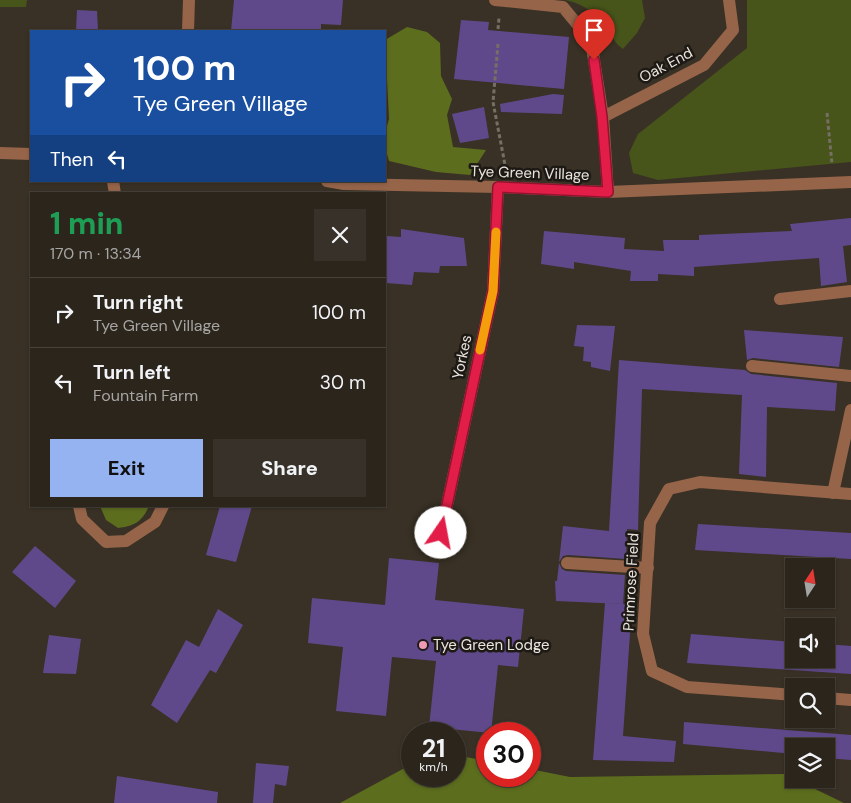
<!DOCTYPE html>
<meta charset="utf-8">
<style>
:root{--surface:#2b251c;--page:#373129;--text:#f1f3f6;--muted:#a6a5a3;--line:#47423b;--accent:#95b2f1}
body{margin:0;font-family:"DM Sans",sans-serif;background:var(--page);color:var(--text);height:100vh;display:flex;flex-direction:column;font-size:19px;white-space:nowrap}
*{box-sizing:border-box;margin:0}
p{font-size:16px;color:var(--muted)}
.icon{flex:none;width:28px;height:28px;fill:none;stroke:currentColor;stroke-width:2;stroke-linecap:round;stroke-linejoin:round}
.map{position:relative;flex:1;overflow:hidden}
.drawer{position:absolute;left:30px;top:192px;width:356px;height:315px;display:flex;flex-direction:column;background:var(--surface);border-radius:0px;box-shadow:0 1px 4px #0004,0 0 0 1px var(--line)}
.drawer>*{flex:none}
.top-card{position:absolute;left:30px;top:30px;width:356px;height:152px;border-radius:0px;box-shadow:0 1px 4px #0004,0 0 0 1px var(--line);background:#1a4fa0;color:#fff;overflow:hidden}
.needle{width:32px;rotate:12deg}
.fabs{position:absolute;left:785px;top:558px;display:grid;gap:10px}
.fabs a{display:grid;place-items:center;width:50px;height:50px;border-radius:0px;background:var(--surface);box-shadow:0 1px 4px #0004,0 0 0 1px var(--line);font-size:25px}
.speed{position:absolute;left:401px;top:722px;display:flex;gap:10px;font-size:25px;font-weight:700;text-align:center}
.speed>*{display:grid;place-content:center;width:65px;height:65px;border-radius:50%;background:var(--surface);box-shadow:0 1px 4px #0004,0 0 0 1px var(--line);line-height:1}
.speed small{font-size:12px;font-weight:400}
.speed .limit{border:8px solid #d22;background:#fff;color:#111}
.pin{position:absolute;display:grid;place-items:center;width:42px;height:42px;color:#fff;margin:-51px -21px;border-radius:50% 50% 50% 0;rotate:-45deg;box-shadow:0 0 5px #0007}
.pin .icon{rotate:45deg}
.me{position:absolute;width:55px;margin:-28px;rotate:12deg;stroke-linejoin:round;filter:drop-shadow(0 0 4px #0008)}
.turn{display:flex;align-items:center;gap:18px;height:105px;padding:0 20px;font-size:22px}
.turn .icon{width:65px;height:65px;stroke-width:2.5}
.turn b{display:block;font-size:35px;line-height:42px}
.then{display:flex;align-items:center;height:48px;padding:0 20px;background:#0003;gap:10px;font-size:19px}
.round{display:grid;place-items:center;flex:none;width:52px;height:52px;border-radius:0px;background:var(--page)}
.summary{display:flex;align-items:center;justify-content:space-between;height:85px;padding:0 20px}
h1{font-size:30px;font-weight:800;line-height:38px;color:#1e9e55}
.button{display:flex;gap:10px;margin-top:auto;padding:10px 20px}
.button a{flex:1;height:58px;border-radius:0px;background:var(--accent);color:#111;font-size:20px;font-weight:800;line-height:58px;text-align:center}
.button a+a{background:var(--page);color:var(--text)}
ul{padding:0;list-style:none}
li{display:flex;align-items:center;gap:15px;height:70px;padding:0 20px;border-top:1px solid var(--line)}
li div{flex:1}
li b{display:block;font-size:19px}
li em{font-style:normal}
.map>svg:first-child{display:block}
.green{fill:#47541a}
.forest{fill:#5c6d1e}
.building{fill:#60498b}
.lines{fill:none;stroke-linecap:round;stroke-linejoin:round}
.path{stroke:#766f64;stroke-width:3;stroke-dasharray:4 2.5;stroke-linecap:butt}
.minor{stroke:#956449;stroke-width:12}
.route-casing{stroke:#92132f;stroke-width:12}
.route{stroke:#e11d48;stroke-width:9}
.slow{stroke:#f59e0b;stroke-width:9}
.poi-dot{fill:#f09ab5;stroke:#1d1914;stroke-width:2}
.labels{text-anchor:middle;stroke-width:5;stroke-linejoin:round;paint-order:stroke}
.street-label{font-size:15px;fill:#eae5dd;stroke:#1d1914}
.poi-label{font-size:15px;fill:#eae5dd;stroke:#1d1914;text-anchor:start}
</style>
<div class="map">
<svg width="851" height="803" viewBox="0 0 851 803">
<rect width="100%" height="100%" fill="#393125"/>
<g class="green">
<path d="M0,0H27L26,7H0Z"/>
<path d="M565,0H642L645,18L637,33L623,49C611,41 613,33 605,24C596,13 579,2 565,0Z"/>
<path d="M747,0H851V162L658,180L633,173L629,153L638,134L747,48Z"/>
</g>
<g class="forest">
<path d="M407,27L427,32L440,43L441,76L452,99L447,115L453,147L486,150L470,175L436,172L389,161C384,146 384,134 389,119L385,40Z"/>
<path d="M100,506H149C142,522 134,526 118,528L106,520Z"/>
<path d="M455,755L487,761L488,776H530V769L570,777L784,774L844,803H340L412,764V776H455Z"/>
</g>
<g class="building">
<path d="M234,0H343L341,25L321,24V31H231Z"/>
<path d="M77,10L97,11L98,31H76Z"/>
<path d="M461,20L489,22L488,30L569,37L564,89L454,79Z"/>
<path d="M553,94L564,95L562,114L501,112L500,104Z"/>
<path d="M484,107L489,138L460,143L452,114Z"/>
<path d="M851,218V245L843,246L847,282L821,286L819,258L694,267V276L658,274V281H630L631,271L574,262V269L541,264L544,231L625,238L624,249L664,251L663,240H699V235L792,231L790,224Z"/>
<path d="M401,229L464,238L467,266H440L439,273L414,272L412,285L386,283L387,236L401,237Z"/>
<path d="M577,325L615,326L610,371L591,367V362L583,361L584,347L574,346Z"/>
<path d="M744,330L843,337L839,367L753,358L747,360Z"/>
<path d="M619,360L745,370L751,374L837,383L835,411L767,407L766,477L739,474L742,395L642,389L638,530L627,529L626,559L568,555L563,556L559,562L563,526L609,531Z"/>
<path d="M220,506H252L236,562L206,555Z"/>
<path d="M698,524L851,533V559L695,550Z"/>
<path d="M35,546L76,581L55,608L12,572Z"/>
<path d="M389,558L439,563L435,600L524,609L518,667L498,665L491,733L429,727L436,661L392,657L386,716L336,711L343,647L308,643L312,598L385,605Z"/>
<path d="M559,563L562,569L566,571L625,575L623,604L556,601L555,581H557Z"/>
<path d="M605,603L632,604L623,736L676,741L674,762L593,760Z"/>
<path d="M218,609L243,625L216,673L210,670L177,723L151,705L186,640L199,647Z"/>
<path d="M691,634L794,642V659H826V644L851,646V674L687,663Z"/>
<path d="M49,635L81,639L76,674L43,673Z"/>
<path d="M684,722L851,735V760L826,758V746H794V754L683,744Z"/>
<path d="M256,763L289,766L286,786L275,784L273,803H253Z"/>
<path d="M117,776L218,792L217,803H114Z"/>
</g>
<g class="lines">
<g class="path">
<path d="M498,29L499,18"/>
<path d="M498,44L493,102L506,170"/>
<path d="M827,113L832,164"/>
</g>
<g class="minor">
<path d="M495,0L563,7L591,41L603,117L608,192"/>
<path d="M188,31L189,0"/>
<path d="M603,117L704,65L733,30L729,0"/>
<path d="M0,153L31,154"/>
<path d="M113,181L115,194"/>
<path d="M327,181L344,184L498,187L608,192L851,182"/>
<path d="M780,299L851,291"/>
<path d="M752,366L851,376"/>
<path d="M833,493L851,410"/>
<path d="M79,506L82,519L106,542L126,541L155,522L163,506"/>
<path d="M441,533L493,291L498,187"/>
<path d="M567,563L648,568"/>
<path d="M794,695L687,687L652,671L643,634L650,523L669,489L700,482L851,494"/>
<path d="M826,698L851,700"/>
</g>
</g>
<g class="lines">
<defs>
<path id="route" d="M441,533L493,291L498,187L608,192L602,117L594,60"/>
</defs>
<use href="#route" class="route-casing"/>
<use href="#route" class="route"/>
<path class="slow" d="M480,350L493,291L496,232"/>
</g>
<circle class="poi-dot" cx="423" cy="645" r="5"/>
<g class="labels">
<g class="street-label">
<text transform="translate(666 65) rotate(-28)" y="5">Oak End</text>
<text transform="translate(530 173) rotate(2)" y="5">Tye Green Village</text>
<text transform="translate(462 357) rotate(-78)" y="5">Yorkes</text>
<text transform="translate(631 582) rotate(-87)" y="5">Primrose Field</text>
</g>
<g class="poi-label">
<text x="433" y="650">Tye Green Lodge</text>
</g>
</g>
</svg>
<div class="fabs">
<a><svg class="needle" viewBox="-14 -14 28 28"><path d="M0-13l5 13h-10z" fill="#e53935"/><path d="M0 13l5-13h-10z" fill="#a6a5a3"/></svg></a>
<a><svg class="icon" aria-label="sound" viewBox="0 0 24 24"><path d="M4 9h4l5-4v14l-5-4H4zM17 9q2 3 0 6"/></svg></a>
<a><svg class="icon" aria-label="search" viewBox="0 0 24 24"><circle cx="10" cy="10" r="6"/><path d="M15 15l6 6"/></svg></a>
<a><svg class="icon" aria-label="layers" viewBox="0 0 24 24"><path d="M12 4l9 5-9 5-9-5zM3 14l9 5 9-5"/></svg></a>
</div>
<div class="speed"><div>21<small>km/h</small></div><div class="limit">30</div></div>
<div class="pin" style="left:594px;top:60px;background:#d93025"><svg class="icon" aria-label="arrive" viewBox="0 0 24 24"><path d="M6 21V4h12l-3 4 3 4H6"/></svg></div>
<svg class="me" style="left:441px;top:533px" viewBox="-20 -20 40 40"><circle r="19" fill="#fff"/><path d="M0-13L10 11 0 6-10 11z" fill="#e11d48"/></svg>
<div class="top-card">
<div class="turn"><svg class="icon" aria-label="right" viewBox="0 0 24 24"><path d="M7 20v-9h11M14 6l5 5-5 5"/></svg><div><b>100 m</b>Tye Green Village</div></div>
<div class="then">Then<svg class="icon" aria-label="left" viewBox="0 0 24 24"><path d="M17 20v-9H6M10 6l-5 5 5 5"/></svg></div>
</div>
<section class="drawer">
<div class="summary"><div><h1>1 min</h1><p>170 m · 13:34</p></div><a class="round"><svg class="icon" aria-label="close" viewBox="0 0 24 24"><path d="M6 6l12 12M18 6L6 18"/></svg></a></div>
<ul>
<li><svg class="icon" aria-label="right" viewBox="0 0 24 24"><path d="M7 20v-9h11M14 6l5 5-5 5"/></svg><div><b>Turn right</b><p>Tye Green Village</p></div><em>100 m</em></li>
<li><svg class="icon" aria-label="left" viewBox="0 0 24 24"><path d="M17 20v-9H6M10 6l-5 5 5 5"/></svg><div><b>Turn left</b><p>Fountain Farm</p></div><em>30 m</em></li>
</ul>
<div class="button"><a>Exit</a><a>Share</a></div>
</section>
</div>
